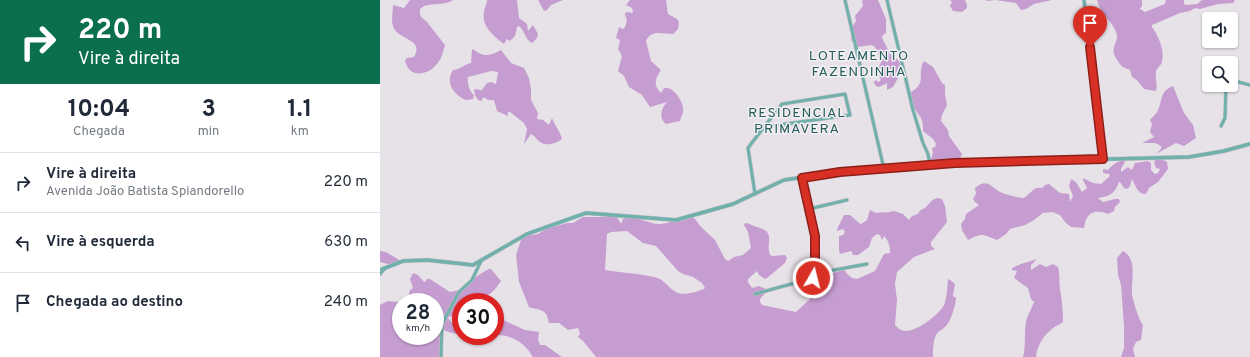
<!DOCTYPE html>
<html lang="pt">
<meta charset="utf-8">
<style>
:root{--surface:#fff;--page:#f2f2f3;--text:#1f2937;--muted:#747a83;--line:#e0e1e3}
body{margin:0;font-family:Overpass,sans-serif;background:var(--page);color:var(--text);height:100vh;display:flex;flex-direction:column;font-size:15px;white-space:nowrap}
*{box-sizing:border-box;margin:0}
p{font-size:13px;color:var(--muted)}
.icon{flex:none;width:22px;height:22px;fill:none;stroke:currentColor;stroke-width:2;stroke-linecap:round;stroke-linejoin:round}
.map{position:relative;flex:1;overflow:hidden}
.details{display:flex;flex-direction:column;background:var(--surface);width:380px}
.details>*{flex:none}
.banner{background:#0b6e4f;color:#fff;overflow:hidden}
.tools{position:absolute;left:822px;top:12px;display:grid;gap:8px}
.tools a{display:grid;place-items:center;width:36px;height:36px;border-radius:4px;background:var(--surface);box-shadow:0 1px 3px #0004;font-size:20px}
.speed{position:absolute;left:12px;top:293px;display:flex;gap:8px;font-size:20px;font-weight:700;text-align:center}
.speed>*{display:grid;place-content:center;width:52px;height:52px;border-radius:50%;background:var(--surface);box-shadow:0 1px 3px #0004;line-height:1}
.speed small{font-size:10px;font-weight:400}
.speed .limit{border:6px solid #d22;background:#fff;color:#111}
.pin{position:absolute;display:grid;place-items:center;width:34px;height:34px;color:#fff;margin:-41px -17px;border-radius:50% 50% 50% 0;rotate:-45deg;box-shadow:0 0 4px #0007}
.pin .icon{rotate:45deg}
.me{position:absolute;width:44px;margin:-22px;rotate:8deg;stroke-linejoin:round;filter:drop-shadow(0 0 3px #0008)}
.turn{display:flex;align-items:center;gap:14px;height:84px;padding:0 12px;font-size:18px}
.turn .icon{width:52px;height:52px;stroke-width:2.5}
.turn b{display:block;font-size:28px;line-height:34px}
.eta{display:flex;justify-content:space-evenly;align-items:center;height:68px;text-align:center}
.eta b{font-size:24px;font-weight:700;line-height:28px}
ul{padding:0;list-style:none}
li{display:flex;align-items:center;gap:12px;height:60px;padding:0 12px;border-top:1px solid var(--line)}
li div{flex:1}
li b{display:block;font-size:15px}
li em{font-style:normal}
main{display:flex;flex:1;min-height:0}
.map>svg:first-child{display:block}
.forest{fill:#c69dd0;fill-rule:evenodd}
.lines{fill:none;stroke-linecap:round;stroke-linejoin:round}
.minor-casing{stroke:#c4c0c5;stroke-width:4}
.tertiary-casing{stroke:#c4c0c5;stroke-width:4.5}
.minor{stroke:#71b1ad;stroke-width:3}
.tertiary{stroke:#71b1ad;stroke-width:3.5}
.route-casing{stroke:#8d1f18;stroke-width:10}
.route{stroke:#d93025;stroke-width:7}
.labels{text-anchor:middle;stroke-width:3;stroke-linejoin:round;paint-order:stroke}
.neighbourhood-label{font-size:14px;letter-spacing:1px;fill:#245e5b;stroke:#f4eff5}
</style>
<main>
<section class="details">
<div class="banner">
<div class="turn"><svg class="icon" aria-label="right" viewBox="0 0 24 24"><path d="M7 20v-9h11M14 6l5 5-5 5"/></svg><div><b>220 m</b>Vire à direita</div></div>
</div>
<div class="eta">
<div><b>10:04</b><p>Chegada</p></div>
<div><b>3</b><p>min</p></div>
<div><b>1.1</b><p>km</p></div>
</div>
<ul>
<li><svg class="icon" aria-label="right" viewBox="0 0 24 24"><path d="M7 20v-9h11M14 6l5 5-5 5"/></svg><div><b>Vire à direita</b><p>Avenida João Batista Spiandorello</p></div><em>220 m</em></li>
<li><svg class="icon" aria-label="left" viewBox="0 0 24 24"><path d="M17 20v-9H6M10 6l-5 5 5 5"/></svg><div><b>Vire à esquerda</b></div><em>630 m</em></li>
<li><svg class="icon" aria-label="arrive" viewBox="0 0 24 24"><path d="M6 21V4h12l-3 4 3 4H6"/></svg><div><b>Chegada ao destino</b></div><em>240 m</em></li>
</ul>
</section>
<div class="map">
<svg width="870" height="357" viewBox="0 0 870 357">
<rect width="100%" height="100%" fill="#e7e2e8"/>
<g class="forest">
<path d="M30,0H73C63,7 49,1 40,9V14L41,17L47,22L65,45C63,52 62,59 56,65C47,76 28,78 25,60L27,58L34,57C44,40 22,40 15,30C10,24 13,12 13,5L24,8Z"/>
<path d="M107,0H137L139,18L147,24L148,31L153,25L158,34L157,38L152,43C145,40 145,31 139,26L137,27L135,36L130,41L127,39L124,44C114,37 101,26 104,12C104,8 107,5 107,0Z"/>
<path d="M158,0H183L171,5L167,10L164,11Z"/>
<path d="M250,0H286L288,14L297,19L299,22L298,29L293,34C283,34 271,29 266,41L271,61L281,70C275,79 273,85 281,93L284,88C293,86 302,100 303,108C304,112 301,117 300,121L286,124C278,118 282,107 287,102L270,107L262,95L249,87L244,76L238,71L242,56L238,49L240,40L236,38L239,27L243,29L245,27L247,20L245,15V13L248,12L252,13L253,12L252,8L246,5Z"/>
<path d="M482,0H498L506,19V33L503,35L502,38L511,55L518,60L520,64L518,78L513,87L507,90V83L499,87L496,86L494,83L495,80L499,82L501,80C497,70 499,65 504,56L503,53L499,55L495,47L492,45L477,47L471,40V29L476,21L475,16L483,6Z"/>
<path d="M570,0H585L587,5V8L582,12L573,11L570,6L572,2Z"/>
<path d="M605,0H672L654,4L646,9L641,10L636,3L615,0L608,1Z"/>
<path d="M717,0H762V6L760,9L765,12L785,4L786,0H804V3L805,5L817,4L822,0H855L853,3L838,4L820,9L815,8L810,11L800,13L772,25V27C778,35 785,50 782,62C781,66 776,68 776,72C775,79 778,85 776,91L764,89L757,80L752,77L750,70C749,69 746,69 745,68C741,67 736,59 735,56C730,47 740,41 736,32C732,21 719,12 717,0Z"/>
<path d="M92,49C95,50 98,53 101,54C107,57 116,53 121,50L131,63L144,68L149,78L151,89V100L158,113L157,119L163,120L169,125L172,118C175,126 180,131 182,139C177,143 167,147 160,142C157,140 155,136 151,134L144,144L147,129L144,123L130,112H128V116L117,111L114,100H108L104,97L101,101L98,100L95,95L94,89L102,90L107,83L111,82L116,84L118,72L111,71L88,77C87,82 89,92 94,95L93,99C91,99 89,100 87,100C80,99 70,89 70,82C69,78 71,73 73,70C80,70 84,64 91,63Z"/>
<path d="M544,61L553,67L562,83L565,85V94L567,105L562,115L561,121L568,130L569,136L582,154L579,161L565,165L550,162L553,153L552,148L555,147L556,144L553,139L543,131C543,127 543,122 541,118C535,109 529,103 531,92C548,83 536,73 544,61Z"/>
<path d="M793,86L804,113L813,125L816,138L804,146L796,143L776,154L781,149V146L775,143H762L774,137L770,132L772,124L770,120C773,117 777,113 778,110C783,99 780,91 793,86Z"/>
<path d="M781,159L787,162L788,169L778,182L769,188L766,194C757,194 756,186 752,179L750,186L747,189L744,188L740,182H739C735,193 731,196 718,198L723,202L735,199H739L740,202L735,207L734,211L728,214C721,211 711,210 707,218C705,220 705,225 704,228L691,227L685,222L680,215L672,212L663,213L654,220L645,225L630,229L626,234L617,240C603,235 603,232 588,240L582,230L581,224L585,219L586,214L599,205L595,202L593,199L596,194L595,188C607,178 610,186 620,192C627,195 635,197 643,198C651,195 652,186 662,188L665,185L669,184L680,193L689,194L690,202L693,196L689,186L691,179L696,182L702,192L707,188L703,180V178L713,183L721,184L730,176L729,174L723,173V169L728,170C732,165 738,161 744,160L745,162L741,169V172L748,167L752,170L755,163L768,161L771,163V170L775,174L778,173L780,169L776,168L774,162L775,160Z"/>
<path d="M557,198L562,199L565,206L567,222L551,242V246L555,249L534,257L517,272L515,284L517,300L515,325C518,328 521,331 526,331C537,331 559,315 564,305C567,298 567,288 568,280L569,279L575,284L573,295L574,297H576C576,304 571,322 565,327C562,330 558,331 556,335C553,341 553,350 553,357H216L203,341L198,337L200,334L198,328L188,330L179,323H169C168,321 168,319 167,316C164,308 156,310 149,307L139,282L136,255L141,240L144,236L158,234L166,229L187,223H193L203,217H221L231,215L237,217L241,224L243,219C255,213 268,225 280,224C290,223 301,219 311,216L315,219L321,227L335,240L345,259L348,261L354,257L363,255L371,248L368,232L364,225L365,223C370,223 372,226 377,227C397,233 385,241 390,255L393,256L405,255L407,258L405,263L387,278L385,279L379,275L377,271L368,279V282L372,288L379,286L388,290L380,299V302L382,305L416,312L430,299L429,293L422,289L420,286L432,277L435,266C441,276 456,275 464,268L467,274L472,278L477,279L495,271L504,254L510,253C510,246 509,241 504,236L502,240L500,235L497,234L492,238L489,247L478,255H473L471,251L460,254L459,250V236L463,235L465,232L463,229L457,231V229L464,215H470L479,223L481,224L487,220L490,210L496,213C502,212 508,213 514,211L523,214L529,220L532,216L538,214C540,209 542,210 546,207C550,203 551,200 557,198ZM247,231L263,243L276,246L298,271L303,274L313,277L322,283L325,288L324,289C315,292 303,297 294,291C287,286 284,279 274,277C258,273 242,273 225,270L227,234L231,232Z"/>
<path d="M0,251L6,252L21,261L20,263L8,264L0,262Z"/>
<path d="M743,251C758,259 751,280 752,294C753,301 759,320 763,325L761,340L756,342L753,349L755,357H741L744,348V326L741,285L738,275L737,258Z"/>
<path d="M657,259L651,265V270L660,264L666,267L673,264L678,267C680,274 679,282 680,289C682,300 683,311 683,322C679,325 675,326 672,329C663,336 657,346 656,357H643C646,349 644,332 646,322C647,316 652,308 654,302L651,299L648,288L634,278L637,271L632,270V268L641,264Z"/>
<path d="M109,269H111L121,281L116,288L110,294L107,295L105,299V302H81V319L70,316L68,318L73,324H81V334C75,334 68,332 63,330L62,349L63,357H0V305L8,301L19,302L21,304V336H55V302H22L28,297L30,290L33,288L30,279L33,273L38,275L44,282L46,281L47,279H50L70,292L79,290L100,274Z"/>
<path d="M121,319L145,330L159,332L158,339L160,345H165L182,357H153C151,355 150,351 147,349C140,340 126,334 115,335V323L120,322Z"/>
</g>
<g class="lines">
<defs>
<g id="minor">
<path d="M465,0L504,169"/>
<path d="M507,0L533,110L543,143L548,154L550,165"/>
<path d="M704,0L723,159"/>
<path d="M851,80L870,85"/>
<path d="M465,94L470,115L384,127L402,104Z"/>
<path d="M841,126L845,118L846,85"/>
<path d="M375,194L368,148L384,127"/>
<path d="M429,209L467,200"/>
<path d="M438,273L487,264"/>
<path d="M0,274L5,268"/>
<path d="M375,294L433,278L438,273L435,259V236L422,178"/>
<path d="M61,357L62,324L79,292L92,280L101,261"/>
</g>
<path id="tertiary" d="M0,270L23,261L47,260L93,265L147,234L206,213L296,220L353,204L404,180L460,172L575,163L809,157L844,151L870,144"/>
</defs>
<use href="#minor" class="minor-casing"/>
<use href="#tertiary" class="tertiary-casing"/>
<use href="#minor" class="minor"/>
<use href="#tertiary" class="tertiary"/>
</g>
<g class="lines">
<defs>
<path id="route" d="M433,278L438,273L435,260V236L422,178L460,172L575,163L723,159L710,47"/>
</defs>
<use href="#route" class="route-casing"/>
<use href="#route" class="route"/>
</g>
<g class="labels">
<g class="neighbourhood-label">
<text x="479" y="60">LOTEAMENTO<tspan x="479" dy="16">FAZENDINHA</tspan></text>
<text x="417" y="117">RESIDENCIAL<tspan x="417" dy="16">PRIMAVERA</tspan></text>
</g>
</g>
</svg>
<div class="tools">
<a><svg class="icon" aria-label="sound" viewBox="0 0 24 24"><path d="M4 9h4l5-4v14l-5-4H4zM17 9q2 3 0 6"/></svg></a>
<a><svg class="icon" aria-label="search" viewBox="0 0 24 24"><circle cx="10" cy="10" r="6"/><path d="M15 15l6 6"/></svg></a>
</div>
<div class="speed"><div>28<small>km/h</small></div><div class="limit">30</div></div>
<div class="pin" style="left:710px;top:47px;background:#d93025"><svg class="icon" aria-label="arrive" viewBox="0 0 24 24"><path d="M6 21V4h12l-3 4 3 4H6"/></svg></div>
<svg class="me" style="left:433px;top:278px" viewBox="-20 -20 40 40"><circle r="17" fill="#d93025" stroke="#fff" stroke-width="3"/><path d="M0-11L8 9 0 5-8 9z" fill="#fff"/></svg>
</div>
</main>
